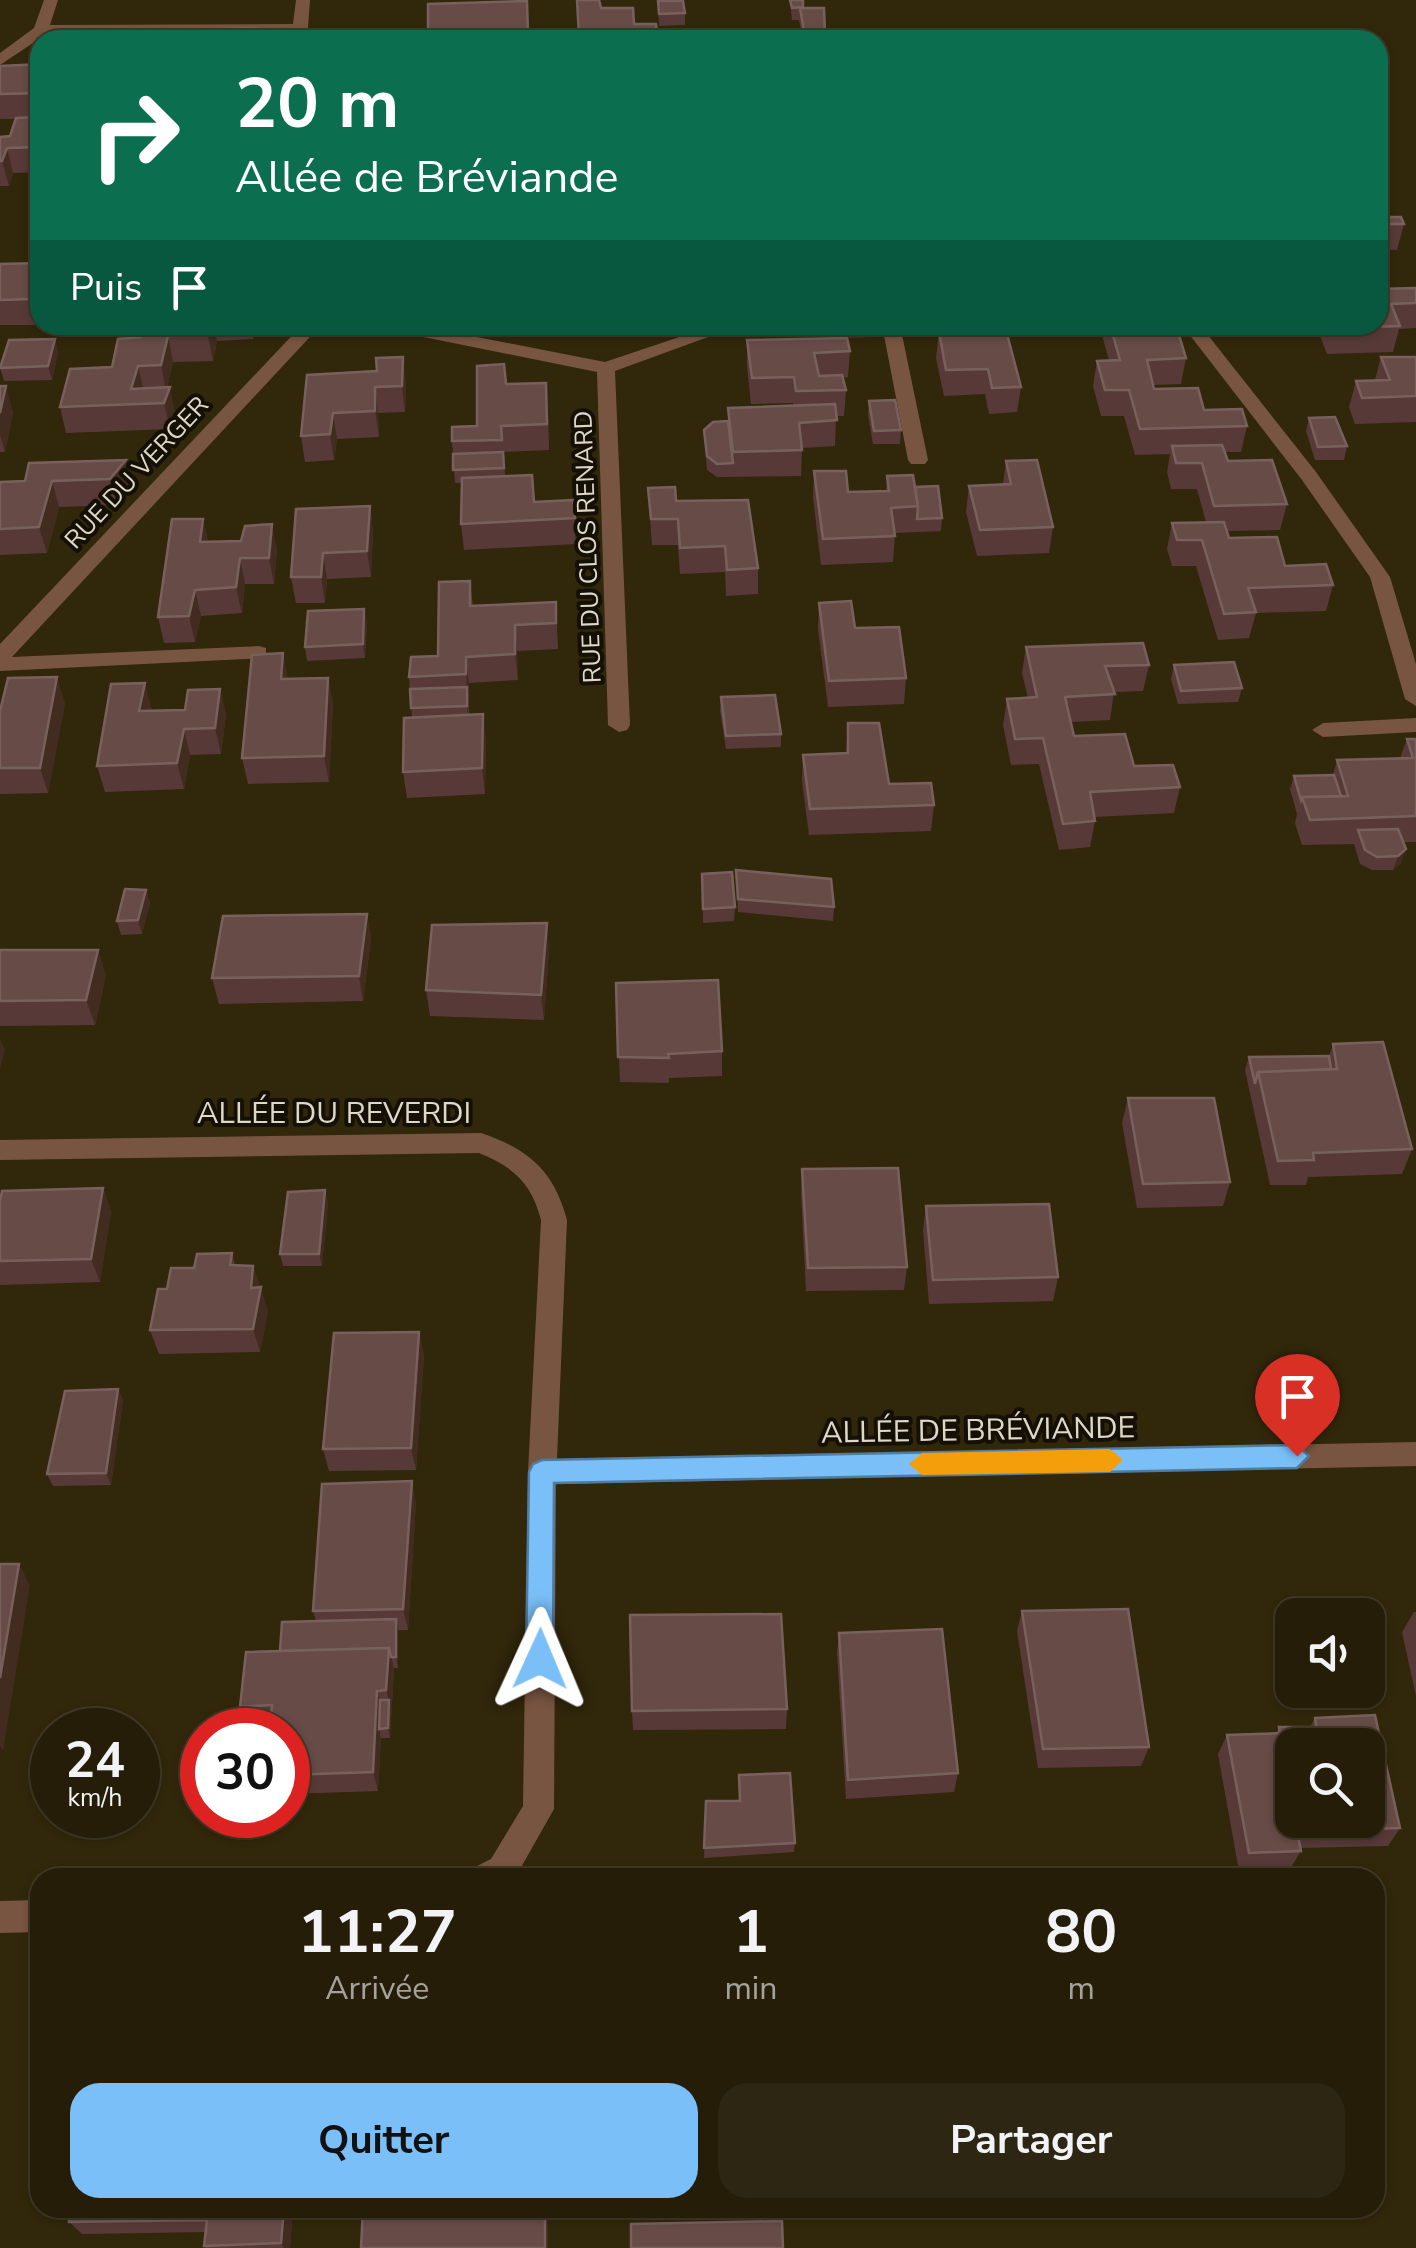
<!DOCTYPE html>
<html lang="fr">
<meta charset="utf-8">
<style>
:root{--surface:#251d08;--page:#2d2612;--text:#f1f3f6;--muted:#a3a29c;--line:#423b29;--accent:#7abff8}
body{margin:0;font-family:"Nunito Sans",sans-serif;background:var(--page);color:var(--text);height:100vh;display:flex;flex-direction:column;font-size:38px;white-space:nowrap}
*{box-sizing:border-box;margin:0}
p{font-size:32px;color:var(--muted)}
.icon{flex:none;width:55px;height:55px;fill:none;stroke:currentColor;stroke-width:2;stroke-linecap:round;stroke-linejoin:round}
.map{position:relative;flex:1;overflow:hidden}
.details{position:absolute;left:30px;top:1868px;width:1355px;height:350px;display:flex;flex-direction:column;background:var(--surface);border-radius:30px;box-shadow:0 2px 8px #0004,0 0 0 2px var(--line)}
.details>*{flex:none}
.hud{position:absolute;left:30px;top:30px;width:1358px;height:305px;border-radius:30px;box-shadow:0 2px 8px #0004,0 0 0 2px var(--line);background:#0b6e4f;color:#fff;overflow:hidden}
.fabs{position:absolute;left:1275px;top:1598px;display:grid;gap:20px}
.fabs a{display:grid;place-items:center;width:110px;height:110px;border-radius:20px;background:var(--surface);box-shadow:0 2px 8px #0004,0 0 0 2px var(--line);font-size:50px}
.speed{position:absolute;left:30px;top:1708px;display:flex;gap:20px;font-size:50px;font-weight:700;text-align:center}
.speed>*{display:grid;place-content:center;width:130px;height:130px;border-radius:50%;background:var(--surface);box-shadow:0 2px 8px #0004,0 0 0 2px var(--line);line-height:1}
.speed small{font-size:25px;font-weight:400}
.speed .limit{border:15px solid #d22;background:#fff;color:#111}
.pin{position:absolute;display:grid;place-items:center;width:85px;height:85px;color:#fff;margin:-102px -42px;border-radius:50% 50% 50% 0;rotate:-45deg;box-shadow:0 0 10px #0007}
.pin .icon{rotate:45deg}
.me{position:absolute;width:110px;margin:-55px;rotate:1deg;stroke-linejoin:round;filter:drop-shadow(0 0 8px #0008)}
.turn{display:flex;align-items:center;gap:35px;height:210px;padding:0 40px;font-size:45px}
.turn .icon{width:130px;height:130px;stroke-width:2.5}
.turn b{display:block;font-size:70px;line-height:85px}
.then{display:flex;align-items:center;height:95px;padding:0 40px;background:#0003;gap:20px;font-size:38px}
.eta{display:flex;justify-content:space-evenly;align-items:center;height:170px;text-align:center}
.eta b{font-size:60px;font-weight:700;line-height:70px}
.cta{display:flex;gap:20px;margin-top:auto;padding:20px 40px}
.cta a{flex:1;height:115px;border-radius:30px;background:var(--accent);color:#111;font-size:40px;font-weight:700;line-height:115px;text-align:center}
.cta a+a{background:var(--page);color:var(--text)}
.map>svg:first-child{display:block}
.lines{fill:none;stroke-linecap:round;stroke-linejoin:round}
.minor{fill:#785540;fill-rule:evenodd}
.wall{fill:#573a38}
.shaded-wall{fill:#422b1f}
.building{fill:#664b47;stroke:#78615c;stroke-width:2.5;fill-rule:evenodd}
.route{fill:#7abff8;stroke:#4f7ca1;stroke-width:2.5}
.slow{fill:#f59e0b}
.labels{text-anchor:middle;stroke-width:8;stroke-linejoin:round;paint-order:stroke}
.far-street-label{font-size:25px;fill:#ded8c8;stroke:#151006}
.street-label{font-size:30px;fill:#ded8c8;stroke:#151006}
</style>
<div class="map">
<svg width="1416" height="2248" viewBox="0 0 1416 2248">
<rect width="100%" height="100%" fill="#31270b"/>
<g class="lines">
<g class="minor">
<path d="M44,0H58L50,25L293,24L296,0H310L308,28L318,40H302L296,34L45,35L0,65V53L34,28Z"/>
<path d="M302,325H321L12,657L259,646L266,648V658L0,671V644Z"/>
<path d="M380,325H416L605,362L715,325H741L615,371L630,725L627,730L619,732L608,725L597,372L389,330Z"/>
<path d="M882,325H900L928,460L925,464H911L908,460Z"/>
<path d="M1182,325H1200L1316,472L1390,577L1416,664V706L1405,699L1370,577L1302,480Z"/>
<path d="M1416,718V732L1323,737L1312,730L1323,723Z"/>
<path d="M481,1133C529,1149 554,1171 567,1220L557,1459L1416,1442V1466L556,1484L554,1809L515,1878H470L475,1867L491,1859L523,1806L528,1472L541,1220C532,1184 514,1167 479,1153L0,1160V1140Z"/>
<path d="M40,1900V1932L0,1933V1901Z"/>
</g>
</g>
<g class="wall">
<path d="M577,0L634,24L658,40H579Z"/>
<path d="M790,0L803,8H824L825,40H803L799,20H792Z"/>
<path d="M527,1L529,40H428V4Z"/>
<path d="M658,1L685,13V25L659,26Z"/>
<path d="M40,64V172L13,173L9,186H0V137L10,136L15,119H0V66Z"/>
<path d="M1378,205L1384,216L1404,224L1397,250L1378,249Z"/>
<path d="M40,263V318L38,325H0V264Z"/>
<path d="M1416,288V328L1399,329L1393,352L1327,354L1318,331L1282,332L1280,325H1378V289Z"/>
<path d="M144,325H256L253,339L217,341L213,361L173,362L167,388L175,413L170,429L66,433L60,407L112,367L141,337Z"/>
<path d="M838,325H875L874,337L842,338Z"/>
<path d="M972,325H1022L1021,330H1006L1021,387L1017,412L989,414L985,394L944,396L936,358L939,332L973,331Z"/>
<path d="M1101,325H1176L1186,358L1181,384L1153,385L1154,389L1247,426L1241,452H1225L1228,461L1287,504L1280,530L1227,531L1229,538L1285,566L1333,585L1326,611L1256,613L1249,638L1218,640L1196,566H1172L1167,549L1172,523L1206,522L1197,489H1171L1167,472L1170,454L1135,455L1124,416H1101L1093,386L1097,361L1109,360L1100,328Z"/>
<path d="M55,339L58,353L52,380L4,381L0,367Z"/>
<path d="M747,340L850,351L848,377L842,378L846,390L844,416H836L835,446L802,448L801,476L717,477L707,470L704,430L728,421V408L793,405V403L751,404L747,366Z"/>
<path d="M1381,357H1416V422L1355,424L1349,407L1356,381L1375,380Z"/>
<path d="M307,375L406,383L405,412L378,413L379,437L337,439L334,460L305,462L301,436Z"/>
<path d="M506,384L548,409L549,450L504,452L505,476L534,502L573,500L576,544L464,550L461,524L462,483H455L452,441L477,426Z"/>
<path d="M0,386L13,412L5,452H0Z"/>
<path d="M869,401L901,430L900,444H873L868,415Z"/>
<path d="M1309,418L1347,446L1344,460H1315L1306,431Z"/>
<path d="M126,460L133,486L117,505L59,507L47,553L0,555V482L25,481Z"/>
<path d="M1006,461L1053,527L1049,553L977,556L966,512L969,486L1003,484Z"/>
<path d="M814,471L848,492L886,491L887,476L915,487L942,518L941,531L895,533L893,562L821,565L813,497Z"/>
<path d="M648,488L676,501L758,568V594L726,596L725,572L680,574L678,545H652Z"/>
<path d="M370,506L373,532L371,577L327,579L325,603H296L291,577Z"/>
<path d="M203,519L208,542L277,550L274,584H245L242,613L201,616L195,642L164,643L158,617Z"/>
<path d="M470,581L473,606L556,602L558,649L517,651L518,680L469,683V714L486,739L485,794L407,798L403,772L412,717L409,677L438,656Z"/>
<path d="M819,603L855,628L906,678L904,704L828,707L818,629Z"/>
<path d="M364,609L367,623L365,658L307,661L305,647Z"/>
<path d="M1026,647L1149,665L1143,691L1114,692L1110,720L1071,722L1074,736L1180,787L1174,813L1094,817L1095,821L1090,847L1059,850L1039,764L1011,765L1003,725L1007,699L1028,698L1022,673Z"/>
<path d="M1174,665L1242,688L1238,702L1178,704L1171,679Z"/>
<path d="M328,678L333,703L329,782L248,784L242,758Z"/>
<path d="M220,689L226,715L221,754L190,755L184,789L105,792L97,766L152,709L151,711L185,710Z"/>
<path d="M721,697L781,734V747L726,749L720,711Z"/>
<path d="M65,703L48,793L0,794V711Z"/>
<path d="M848,723L889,784L934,805L931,831L809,835L802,781L803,755L846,753Z"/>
<path d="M1407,739H1416V842H1403L1401,863L1393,870H1372L1360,864L1354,844L1302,845L1295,823L1297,814L1290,789L1294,776L1333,775L1337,760L1400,758Z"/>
<path d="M736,870L834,907L833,921L738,912Z"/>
<path d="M702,874L735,907L734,921L703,923Z"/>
<path d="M146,890L150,903L142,934L121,935L117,921Z"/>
<path d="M367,914L371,939L363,1001L219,1004L212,978Z"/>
<path d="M549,949L544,1020L430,1016L426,990Z"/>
<path d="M0,950L106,975L95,1025L0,1026Z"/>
<path d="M616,983L722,1051V1076L669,1078V1083L620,1082Z"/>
<path d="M1333,1044L1412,1149L1402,1174L1308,1177L1306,1185H1270L1245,1070L1249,1057L1329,1056Z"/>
<path d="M1128,1098L1230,1182L1223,1206L1137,1208L1122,1123Z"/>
<path d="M802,1169L907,1267L904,1290L806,1291L801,1193Z"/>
<path d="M103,1188L111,1212L100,1282L0,1285V1201Z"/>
<path d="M328,1202L322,1266H283L280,1254Z"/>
<path d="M926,1206L1058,1277L1053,1301L929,1304L923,1230Z"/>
<path d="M232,1253L235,1265L253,1266L268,1311L260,1352L159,1354L150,1330L167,1289L194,1268Z"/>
<path d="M419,1332L424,1355L416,1470L329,1471L323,1449Z"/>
<path d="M118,1389L123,1400L111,1485L53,1486L47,1474Z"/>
<path d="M416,1503L408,1630H398V1668H394L390,1738H381L378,1791L288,1794V1730L270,1725L248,1726L240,1707L280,1651L316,1621L313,1611Z"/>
<path d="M1022,1611L1149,1747L1141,1766L1038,1768L1017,1631Z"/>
<path d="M1414,1612H1416V1696L1402,1632Z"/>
<path d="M839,1633L958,1773L954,1792L846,1799L837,1653Z"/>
<path d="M787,1709L786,1729L633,1730L632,1711Z"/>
<path d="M1315,1718L1400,1828L1388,1846L1300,1848L1301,1851L1290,1869L1239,1871L1218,1754L1227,1735L1276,1733L1279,1727H1310Z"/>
<path d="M706,1801H740L795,1843L794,1852L704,1858Z"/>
<path d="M71,2208H293L290,2248H205L204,2246L206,2232L82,2234L69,2222Z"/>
</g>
<g class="shaded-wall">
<path d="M7,148L13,173L9,186L2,161Z"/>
<path d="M40,268V318L38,325L31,299Z"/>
<path d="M210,325H214L217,341L213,361L208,335Z"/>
<path d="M251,325H256L253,339Z"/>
<path d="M168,336L173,362L166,391L161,365Z"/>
<path d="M55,339L58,353L52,380L48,366Z"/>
<path d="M403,357L406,383L405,412L402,386Z"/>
<path d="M138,366L144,392L131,389Z"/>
<path d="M6,386L13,412L5,452L0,435V413Z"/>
<path d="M170,387L175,413L170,429L164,403Z"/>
<path d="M375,387L378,413L379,437L375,411Z"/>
<path d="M333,413L337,439L334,460L330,434Z"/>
<path d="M126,460L133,486L117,505L110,479Z"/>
<path d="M52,481L59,507L47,553L39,527Z"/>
<path d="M370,506L373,532L371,577L367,551Z"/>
<path d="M203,519L209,545L200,542Z"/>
<path d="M272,524L277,550L274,584L269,558Z"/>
<path d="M323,553L327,579L325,603L321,577Z"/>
<path d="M240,558L245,584L242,613L236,587Z"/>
<path d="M195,590L201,616L195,642L189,616Z"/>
<path d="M364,609L367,623L365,658L363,644Z"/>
<path d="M515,625L517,651L518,680L515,654Z"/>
<path d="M283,653L288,679H281Z"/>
<path d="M466,657L469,683L468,719L467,706Z"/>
<path d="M57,677L65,703L48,793L40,768Z"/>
<path d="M328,678L333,703L329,782L324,756Z"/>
<path d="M145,683L152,709L146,737L139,711Z"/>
<path d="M220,689L226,715L221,754L215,728Z"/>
<path d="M483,714L486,739L485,794L482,768Z"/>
<path d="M184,729L190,755L184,789L177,763Z"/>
<path d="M1406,849L1401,863L1393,870L1398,856Z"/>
<path d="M146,890L150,903L142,934L138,920Z"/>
<path d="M367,914L371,939L363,1001L359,976Z"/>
<path d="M547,923L549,949L544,1020L541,995Z"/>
<path d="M98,950L106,975L95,1025L86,1000Z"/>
<path d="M0,1039L5,1050L0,1069Z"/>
<path d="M103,1188L111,1212L100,1282L91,1259Z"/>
<path d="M325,1190L328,1202L322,1266L319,1254Z"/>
<path d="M253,1266L268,1311L260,1352L253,1329L251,1288Z"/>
<path d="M419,1332L424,1355L416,1470L411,1448Z"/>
<path d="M118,1389L123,1400L111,1485L106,1473Z"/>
<path d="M412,1481L416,1503L408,1630L403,1609Z"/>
<path d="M19,1564L30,1585L3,1751L0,1746V1678Z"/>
<path d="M396,1619L398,1630V1668L396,1657Z"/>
<path d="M389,1648L394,1668L390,1738L388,1728L389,1700L386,1690Z"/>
<path d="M377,1691L383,1711L379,1729L381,1738L378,1791L373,1772Z"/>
<path d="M284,2208H293L290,2248H284L281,2243Z"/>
<rect x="545" y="2208" width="3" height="40"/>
</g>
<g class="building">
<path d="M577,0H599L601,8H633L634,24H656L658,40H636L635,35L579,36Z"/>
<path d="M790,0H803V7L792,8Z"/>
<path d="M527,1L528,33L428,36V4Z"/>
<path d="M658,1H683L685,13L659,14Z"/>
<path d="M800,8H824L825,36L805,37Z"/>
<path d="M256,28L254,39H214L216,29Z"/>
<path d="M139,29L135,39H97L98,30Z"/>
<path d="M40,64V93L0,94V66Z"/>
<path d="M40,117V147L7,148L2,161H0V137L10,136L16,118Z"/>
<path d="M1378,205H1379L1384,217H1401L1404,224H1378Z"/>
<path d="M40,263L31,299L0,300V264Z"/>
<path d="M1416,288V303L1391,304L1400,326L1333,328L1332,325H1378V289Z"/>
<path d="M144,325H210L208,335L168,336L161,365L138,366L131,389L170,387L164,403L60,407L70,369L112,367L118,339L141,337Z"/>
<path d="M1110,325H1176L1186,358L1147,360L1154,389L1198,388L1204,410L1242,409L1247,426L1140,429L1129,390H1105L1097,361L1120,360Z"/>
<path d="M1006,330L1021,387L992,388L988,369L946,370L939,332Z"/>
<path d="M847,338L850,351L814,353L819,376L842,375L846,390L796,391L794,377L752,378L747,340Z"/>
<path d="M55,339L48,366L0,368L9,340Z"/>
<path d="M403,357L402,386L375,387V411L333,413L330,434L301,436L307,375L377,371L376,358Z"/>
<path d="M1381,357H1416V396L1362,398L1356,381L1390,380Z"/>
<path d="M504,364L506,384L546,383L547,424L501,426L502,440L452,441V427L477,426V366Z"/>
<path d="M0,386H6L0,413Z"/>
<path d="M895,400L901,430L874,431L869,401Z"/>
<path d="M835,404L837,420L799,423L802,450L733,452L728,408Z"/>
<path d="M1335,417L1347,446L1318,447L1309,418Z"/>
<path d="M728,421L733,463L717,464L707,456L704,430L713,422Z"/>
<path d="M1222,445L1228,461L1272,460L1287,504L1214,506L1202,463H1176L1172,446Z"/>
<path d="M503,452L504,468L453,470V454Z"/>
<path d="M126,460L110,479L52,481L39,527L0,529V482L25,481L29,463Z"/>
<path d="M1037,460L1053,527L980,530L969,486L1011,484L1006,461Z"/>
<path d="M814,471H846L848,492L889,491L887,476L913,475L918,506L891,508L895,536L823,539Z"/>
<path d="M532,475L534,502L573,500L575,518L461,524L462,478Z"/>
<path d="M938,486L942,518L917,519L918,506L915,487Z"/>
<path d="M675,487L676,501L748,500L758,568L727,570L725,546L680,548L678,519H651L648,488Z"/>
<path d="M370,506L367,551L323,553L321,577H291L296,509Z"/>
<path d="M172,519H203L200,542L241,541L245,526L272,524L269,558H240L236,587L195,590L189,616L158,617Z"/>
<path d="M1224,522L1229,538L1277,537L1285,566L1326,564L1333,585L1248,588L1256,612L1224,614L1202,540H1177L1172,523Z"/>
<path d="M470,581V606L556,602V623L515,625V654L466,657V674L409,677L411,657L438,656L439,582Z"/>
<path d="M851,601L855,628L899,627L906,678L829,681L819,603Z"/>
<path d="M364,609L363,644L305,647L308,611Z"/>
<path d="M1143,643L1149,665L1105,666L1115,694L1065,697L1074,736L1125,734L1134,766L1173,765L1180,787L1090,792L1095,821L1063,824L1043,738L1015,739L1007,699L1037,697L1026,647Z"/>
<path d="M283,653L281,679L328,678L324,756L242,758L252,655Z"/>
<path d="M1234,662L1242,688L1181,691L1174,665Z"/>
<path d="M57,677L40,768H0V711L8,678Z"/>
<path d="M145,683L139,711L185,710L188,690L220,689L215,728L184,729L177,763L97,766L111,684Z"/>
<path d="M467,687V706L411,708L410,689Z"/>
<path d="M775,695L781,734L726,736L721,697Z"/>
<path d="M483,714L482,768L403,772L404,718Z"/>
<path d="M848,723H879L889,784L931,783L934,805L810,809L803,755L848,753Z"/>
<path d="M1407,739H1416V816L1310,820L1302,797L1348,796L1337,760L1413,758Z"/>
<path d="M1334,775L1341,796L1302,797L1301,800L1294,776Z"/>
<path d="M1398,829L1406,849L1398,856L1377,857L1365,850L1358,830Z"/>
<path d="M736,870L831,879L834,907L738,899Z"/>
<path d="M732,872L735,907L703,909L702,874Z"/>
<path d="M125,889L146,890L138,920L117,921Z"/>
<path d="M367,914L359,976L212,978L223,916Z"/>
<path d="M547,923L541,995L426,990L432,925Z"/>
<path d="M0,950H98L86,1000L0,1001Z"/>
<path d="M718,980L722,1051L668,1054L669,1058L618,1057L616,983Z"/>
<path d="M1383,1042L1412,1149L1313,1153L1314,1160L1278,1161L1258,1072L1337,1069L1333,1044Z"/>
<path d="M1329,1056L1331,1069L1258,1072L1255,1084L1249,1057Z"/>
<path d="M1128,1098H1214L1230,1182L1143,1184Z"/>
<path d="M898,1168L907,1267L808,1268L802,1169Z"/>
<path d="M103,1188L91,1259L0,1261V1201L2,1191Z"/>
<path d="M325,1190L319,1254H280L288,1192Z"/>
<path d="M1049,1204L1058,1277L933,1280L926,1206Z"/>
<path d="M232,1253L230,1265L253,1266L251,1288L261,1287L253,1329L150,1330L158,1289H167L171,1268H194L197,1254Z"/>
<path d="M419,1332L411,1448L323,1449L334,1333Z"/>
<path d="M118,1389L106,1473L47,1474L65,1391Z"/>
<path d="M412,1481L403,1609L313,1611L322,1484Z"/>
<path d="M0,1564H19L0,1678Z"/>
<path d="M1128,1609L1149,1747L1043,1749L1022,1611Z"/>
<path d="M781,1614L787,1709L632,1711L630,1615Z"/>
<path d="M396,1619V1657H391L389,1648L280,1651L282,1622Z"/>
<path d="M942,1629L958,1773L848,1780L839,1633Z"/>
<path d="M389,1648L386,1690L377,1691L373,1772L288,1775V1730H270L272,1705L240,1707L246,1652Z"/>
<path d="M380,1700H389L388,1728L379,1729Z"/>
<path d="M1375,1715L1400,1828L1297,1831L1301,1851L1249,1853L1227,1735L1317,1732L1315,1718ZM1292,1745H1368V1820H1292Z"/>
<path d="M1279,1727H1310L1311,1732L1280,1733Z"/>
<path d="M790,1773L795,1843L704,1848L706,1801H740L739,1775Z"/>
<path d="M71,2208H284L281,2243L204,2246L207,2220L69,2222Z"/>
<path d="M363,2208H545V2248H361Z"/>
<path d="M782,2221L783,2248H631V2224Z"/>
</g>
<path class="route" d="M1297,1445L1309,1456L1297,1468L554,1483L553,1659L549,1668L540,1672L530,1668L526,1659L529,1472L533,1464L542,1460Z"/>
<path class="slow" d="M1110,1449L1123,1460L1110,1472L922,1475L909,1464L922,1453Z"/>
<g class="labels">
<g class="far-street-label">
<text transform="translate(136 472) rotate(-47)" y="9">RUE DU VERGER</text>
<text transform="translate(587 547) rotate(-92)" y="9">RUE DU CLOS RENARD</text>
</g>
<g class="street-label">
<text x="334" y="1123">ALLÉE DU REVERDI</text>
<text transform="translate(978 1430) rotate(-1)" y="10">ALLÉE DE BRÉVIANDE</text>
</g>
</g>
</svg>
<div class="fabs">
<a><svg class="icon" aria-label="sound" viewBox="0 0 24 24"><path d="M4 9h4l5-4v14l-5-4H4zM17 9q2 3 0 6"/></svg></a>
<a><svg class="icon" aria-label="search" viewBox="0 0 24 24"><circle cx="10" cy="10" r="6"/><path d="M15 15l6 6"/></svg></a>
</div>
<div class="speed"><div>24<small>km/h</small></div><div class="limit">30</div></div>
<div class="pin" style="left:1297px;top:1456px;background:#d93025"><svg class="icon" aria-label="arrive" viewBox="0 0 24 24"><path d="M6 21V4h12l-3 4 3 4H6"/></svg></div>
<svg class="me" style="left:540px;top:1659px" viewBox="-20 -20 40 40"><path d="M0-17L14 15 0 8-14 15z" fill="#7abff8" stroke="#fff" stroke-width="4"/></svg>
<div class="hud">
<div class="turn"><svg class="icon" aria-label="right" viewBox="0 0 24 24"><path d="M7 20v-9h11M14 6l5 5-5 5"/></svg><div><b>20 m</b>Allée de Bréviande</div></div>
<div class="then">Puis<svg class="icon" aria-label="arrive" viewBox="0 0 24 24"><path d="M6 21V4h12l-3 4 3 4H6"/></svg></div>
</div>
<section class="details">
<div class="eta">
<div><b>11:27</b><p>Arrivée</p></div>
<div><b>1</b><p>min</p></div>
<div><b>80</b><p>m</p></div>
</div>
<div class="cta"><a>Quitter</a><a>Partager</a></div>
</section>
</div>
